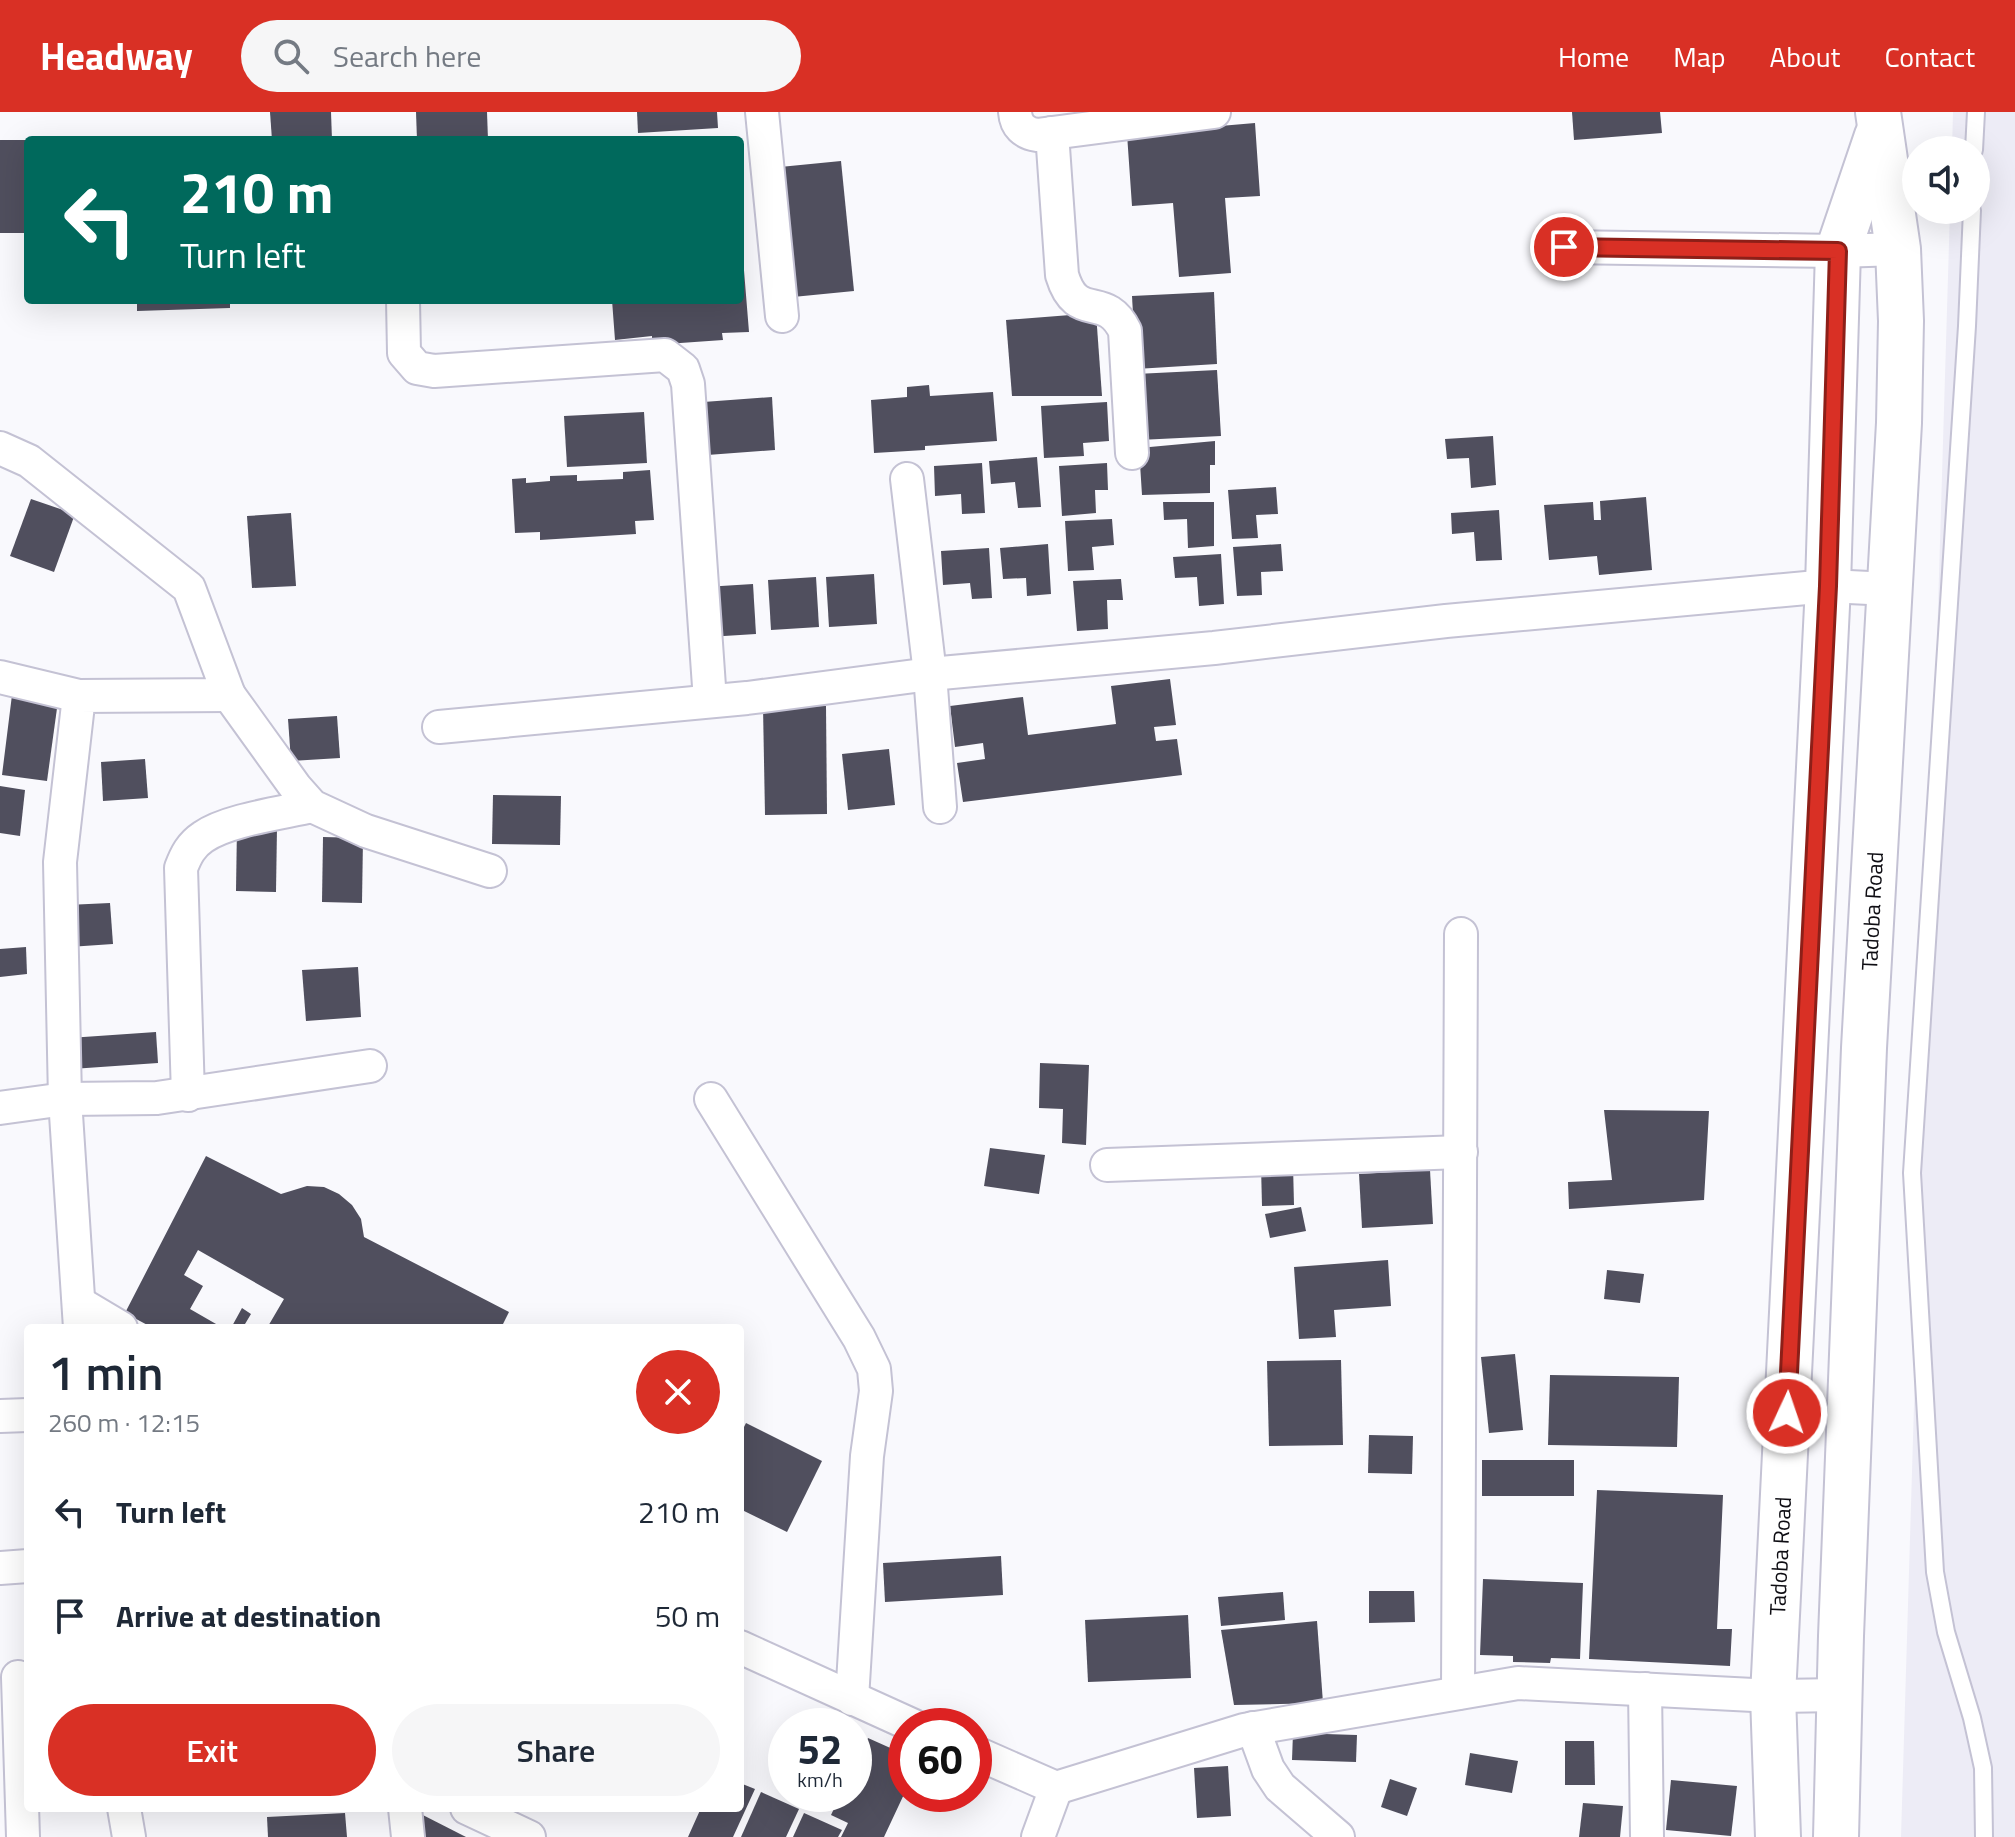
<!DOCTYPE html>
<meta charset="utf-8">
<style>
:root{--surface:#fff;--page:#f6f6f7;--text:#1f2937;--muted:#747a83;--accent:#d93025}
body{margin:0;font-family:"Titillium Web",sans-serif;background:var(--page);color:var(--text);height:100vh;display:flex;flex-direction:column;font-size:30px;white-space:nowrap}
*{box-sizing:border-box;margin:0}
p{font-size:26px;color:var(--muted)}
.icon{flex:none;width:44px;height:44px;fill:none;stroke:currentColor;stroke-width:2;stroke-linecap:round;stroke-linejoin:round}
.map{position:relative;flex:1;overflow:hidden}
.drawer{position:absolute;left:24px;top:1212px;width:720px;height:488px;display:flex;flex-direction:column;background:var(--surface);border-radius:8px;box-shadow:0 8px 32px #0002}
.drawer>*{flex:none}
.hud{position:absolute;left:24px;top:24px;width:720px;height:168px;border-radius:8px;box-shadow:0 8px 32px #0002;background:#00695c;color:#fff;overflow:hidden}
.controls{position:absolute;left:1902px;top:24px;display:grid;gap:16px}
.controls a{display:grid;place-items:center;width:88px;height:88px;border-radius:50%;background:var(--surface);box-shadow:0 8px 32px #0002;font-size:40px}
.speed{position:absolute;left:768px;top:1596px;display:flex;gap:16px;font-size:40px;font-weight:700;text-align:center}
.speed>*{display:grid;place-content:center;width:104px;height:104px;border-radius:50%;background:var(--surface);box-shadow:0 8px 32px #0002;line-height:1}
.speed small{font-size:20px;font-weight:400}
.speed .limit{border:12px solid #d22;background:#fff;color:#111}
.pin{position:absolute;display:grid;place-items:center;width:68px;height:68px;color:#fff;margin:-34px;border:4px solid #fff;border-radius:50%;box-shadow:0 2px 8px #0007}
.me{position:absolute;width:88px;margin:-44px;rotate:3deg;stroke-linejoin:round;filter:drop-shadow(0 0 6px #0008)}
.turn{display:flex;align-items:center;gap:28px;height:168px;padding:0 24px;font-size:36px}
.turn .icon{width:104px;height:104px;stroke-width:2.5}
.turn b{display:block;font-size:56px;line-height:68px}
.round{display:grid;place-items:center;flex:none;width:84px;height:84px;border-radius:42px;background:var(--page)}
.summary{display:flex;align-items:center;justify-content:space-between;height:136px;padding:0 24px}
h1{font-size:48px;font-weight:600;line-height:60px}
.button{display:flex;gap:16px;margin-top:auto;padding:16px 24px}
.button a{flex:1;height:92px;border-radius:48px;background:var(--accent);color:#fff;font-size:32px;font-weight:600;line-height:92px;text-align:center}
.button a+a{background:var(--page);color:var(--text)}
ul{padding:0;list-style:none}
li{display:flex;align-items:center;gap:24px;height:104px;padding:0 24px}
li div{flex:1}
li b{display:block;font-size:30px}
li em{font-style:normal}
header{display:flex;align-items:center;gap:48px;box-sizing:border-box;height:112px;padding:0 40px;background:var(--accent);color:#fff}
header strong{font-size:38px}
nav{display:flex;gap:44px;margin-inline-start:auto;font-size:28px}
.search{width:560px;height:72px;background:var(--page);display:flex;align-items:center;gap:20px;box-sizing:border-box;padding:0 28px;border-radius:44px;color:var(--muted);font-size:30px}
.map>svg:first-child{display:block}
.built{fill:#edecf6}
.building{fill:#504f5e}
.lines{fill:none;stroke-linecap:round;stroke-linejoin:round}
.service-casing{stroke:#c4c2d4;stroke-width:20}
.minor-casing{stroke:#c4c2d4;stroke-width:36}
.primary-casing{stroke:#c4c2d4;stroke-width:48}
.service{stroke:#fff;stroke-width:16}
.minor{stroke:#fff;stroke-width:32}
.primary{stroke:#fff;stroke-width:44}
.route-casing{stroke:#8d1f18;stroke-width:20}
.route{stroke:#d93025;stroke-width:14}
.labels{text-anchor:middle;stroke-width:8;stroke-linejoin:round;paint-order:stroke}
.street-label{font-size:22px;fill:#0e0d13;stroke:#fff}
</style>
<header>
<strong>Headway</strong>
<div class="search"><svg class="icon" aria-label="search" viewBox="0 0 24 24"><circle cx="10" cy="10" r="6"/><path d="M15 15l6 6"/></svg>Search here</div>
<nav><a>Home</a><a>Map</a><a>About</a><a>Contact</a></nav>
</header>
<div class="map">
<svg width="2015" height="1725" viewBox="0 0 2015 1725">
<rect width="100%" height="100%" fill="#f9f9fd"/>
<path class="built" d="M1953,0H2015V1725H1901L1950,98H1976V38H1952Z"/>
<g class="building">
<path d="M270,0H331L332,28H272Z"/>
<path d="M416,0H487L488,28H417Z"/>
<path d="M637,0H717L718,16L638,21Z"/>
<path d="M1572,0H1660L1662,21L1574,28Z"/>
<path d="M1255,11L1260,84L1225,86L1231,161L1179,165L1173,91L1132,94L1127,22Z"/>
<rect x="0" y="28" width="28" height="93"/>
<path d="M841,49L854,179L793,185L780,55Z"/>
<path d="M740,146H743L749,220L722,221L723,228L652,233V224L615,228L612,188H740Z"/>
<path d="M1214,180L1217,252L1136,257L1132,184Z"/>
<path d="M137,188H230V196L137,199Z"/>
<path d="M1096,201L1102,284H1012L1006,208Z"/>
<path d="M1217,258L1221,324L1139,328L1136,262Z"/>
<path d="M929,273L930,284L993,280L997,329L925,334V338L874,341L871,288L907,285V275Z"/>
<path d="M772,285L775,338L694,344L690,291Z"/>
<path d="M1107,290L1109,329L1083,331L1084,344L1044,346L1041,294Z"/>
<path d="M644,300L647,351L567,355L564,304Z"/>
<path d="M1493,324L1496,373L1471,376L1469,346L1447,347L1445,327Z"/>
<path d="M1215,329V353H1210V381L1142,383L1139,336Z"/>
<path d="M1037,345L1041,395L1018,396L1015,370L991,372L989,349Z"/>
<path d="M982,351L985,401L962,402L961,382L935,384L934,354Z"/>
<path d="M1107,351L1108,378H1095L1096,401L1062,404L1059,354Z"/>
<path d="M650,358L654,408L635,409L636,422L540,428V420L515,421L512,367L526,366V371L550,369V364L577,363V369L623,367V360Z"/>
<path d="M1276,375L1278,402L1256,403L1258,426L1232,427L1228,378Z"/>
<path d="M1646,385L1652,458L1599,463L1597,444L1549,448L1544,393L1593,390L1594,408H1601L1600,389Z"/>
<path d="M31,387L75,402L54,460L10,444Z"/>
<path d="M1163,390H1214V434L1188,436L1187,407L1164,408Z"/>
<path d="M1499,398L1502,448L1476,449L1474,420L1452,422L1451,401Z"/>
<path d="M291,401L296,474L252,476L247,404Z"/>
<path d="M1112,407L1114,433L1092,435L1094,458L1068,459L1065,409Z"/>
<path d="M1048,432L1051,482L1027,484L1026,466L1003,467L1000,436Z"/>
<path d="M1281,432L1283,459L1261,460L1262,483L1237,484L1233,435Z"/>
<path d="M989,436L992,486L972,487L970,471L943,473L941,439Z"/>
<path d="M1221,442L1224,492L1199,494L1197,465L1175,466L1173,445Z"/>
<path d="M874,462L877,512L829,515L826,465Z"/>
<path d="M816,465L819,515L771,518L768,468Z"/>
<path d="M1121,467L1123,488H1107L1108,517L1077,519L1073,469Z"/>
<path d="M753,472L756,522L708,525L705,475Z"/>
<path d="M1170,567L1176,613L1154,615L1156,629L1177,627L1182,663L963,690L957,651L985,647L983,631L955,635L950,594L1023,585L1028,623L1116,612L1111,574Z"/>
<path d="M12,583L58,589L47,669L2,663Z"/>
<path d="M826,594L827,702L765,703L763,595Z"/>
<path d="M337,604L340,646L291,649L288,607Z"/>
<path d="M889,637L895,693L848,698L842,642Z"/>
<path d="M145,647L148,686L103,689L101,650Z"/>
<path d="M0,674L25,678L20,724L0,721Z"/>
<path d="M493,683L561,684L560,733L492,732Z"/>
<path d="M237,714L277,715L276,780L236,779Z"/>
<path d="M323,725L363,726L362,791L322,790Z"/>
<path d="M110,791L113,832L69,835L67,793Z"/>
<path d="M26,835L27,862L0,865V837Z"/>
<path d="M358,855L361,905L306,909L302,858Z"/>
<path d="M156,920L158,951L72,957L69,926Z"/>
<path d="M1040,951L1089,953L1086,1033L1062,1031L1063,997L1039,996Z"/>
<path d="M1604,998L1709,999L1704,1088L1569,1097L1568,1070L1612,1068Z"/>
<path d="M990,1036L1045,1043L1039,1082L984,1074Z"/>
<path d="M206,1044L281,1082L307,1074L324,1075L339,1082L352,1093L361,1107L364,1125L509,1200L501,1216H267L284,1187L198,1138L184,1163L203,1174L190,1197L223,1216H153L125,1201Z"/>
<path d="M1293,1053L1294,1093L1262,1094L1261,1054Z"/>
<path d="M1430,1058L1433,1112L1362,1116L1359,1062Z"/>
<path d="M1301,1095L1306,1119L1270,1126L1265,1102Z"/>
<path d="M1388,1148L1391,1194L1334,1198L1336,1225L1299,1227L1294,1155Z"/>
<path d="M1607,1158L1644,1162L1640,1191L1604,1187Z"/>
<path d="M242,1196L251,1202L245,1212L253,1216H231Z"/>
<path d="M1515,1242L1523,1318L1489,1321L1481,1245Z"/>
<path d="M1341,1248L1343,1333L1269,1334L1267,1249Z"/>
<path d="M1550,1263L1679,1265L1677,1335L1548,1333Z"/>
<path d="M746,1311L822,1349L787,1420L740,1397V1323Z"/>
<path d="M1369,1323L1413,1324L1412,1362L1368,1361Z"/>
<rect x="1482" y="1348" width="92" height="36"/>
<path d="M1597,1378L1723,1383L1717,1517H1732L1730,1554L1589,1547Z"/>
<path d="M1001,1444L1003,1483L885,1490L883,1451Z"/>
<path d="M1483,1467L1583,1471L1580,1547L1551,1546L1550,1551L1513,1550V1544L1480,1543Z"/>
<path d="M1369,1479H1414L1415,1510L1369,1511Z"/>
<path d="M1283,1480L1285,1508L1221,1514L1218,1485Z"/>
<path d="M1188,1503L1191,1566L1088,1570L1085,1508Z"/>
<path d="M1317,1509L1323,1591L1234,1593L1221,1518Z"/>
<path d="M1293,1621L1357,1623L1356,1650L1292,1648Z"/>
<path d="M868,1626L906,1643V1678L884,1725H841L848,1711L831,1703L841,1682H854V1654Z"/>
<path d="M1565,1629H1594L1595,1673H1565Z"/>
<path d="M1470,1641L1518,1649L1512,1681L1465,1673Z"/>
<path d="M1228,1654L1231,1704L1197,1706L1194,1656Z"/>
<path d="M1390,1667L1417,1676L1407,1704L1381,1695Z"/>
<path d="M1671,1668L1737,1674L1731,1724L1666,1718Z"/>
<path d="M740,1671L755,1677L733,1725H688L701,1696H740Z"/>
<path d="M761,1680L799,1697L786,1725H741Z"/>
<path d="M1583,1691L1623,1694L1620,1725H1579Z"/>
<path d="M413,1698L466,1725H412Z"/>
<path d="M345,1701L347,1725H268L267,1705Z"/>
<path d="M804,1701L842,1718L838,1725H793Z"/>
</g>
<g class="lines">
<defs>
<g id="service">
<path d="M1974,38L1976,0"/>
<path d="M1972,98L1967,214L1912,1061L1935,1460L1946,1520L1972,1606L1983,1656L1984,1725"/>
</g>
<g id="minor">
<path d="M762,0L782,204"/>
<path d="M1015,0C1016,14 1024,21 1037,23L1214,0"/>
<path d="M1052,21L1062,163C1077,213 1105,177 1125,219L1132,341"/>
<path d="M1564,135L1838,139L1898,137"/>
<path d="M403,188L404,241L417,256L434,259L665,243L683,257L688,272L710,589"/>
<path d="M0,336L29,349L189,476L229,583L79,584L60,750L65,987L80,1216"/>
<path d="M907,367L930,562L940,695"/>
<path d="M0,565L79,584"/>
<path d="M229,583L296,676L312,694L366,719L490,759"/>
<path d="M439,615L747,586L930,562L1214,536L1446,509L1828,474L1890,477"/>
<path d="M188,983L181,756C186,743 191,733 203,725C227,708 282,701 312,694"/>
<path d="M711,987L859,1226L874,1257L876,1279L867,1344L852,1587"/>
<path d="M0,996L65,987L157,986L370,954"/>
<path d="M1107,1053L1461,1040"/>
<path d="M79,1191L121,1216"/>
<path d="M0,1304L28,1303"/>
<path d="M0,1456L28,1454"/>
<path d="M740,1535L914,1614"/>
<path d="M18,1565L23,1725"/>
<path d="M1645,1577L1647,1725"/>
<path d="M1458,1581L1461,822"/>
<path d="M1253,1616L1268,1657L1280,1675L1338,1725"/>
<path d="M974,1640L1056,1676L1244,1618L1518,1571L1773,1584L1840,1583"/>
<path d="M124,1696L129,1725"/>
<path d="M405,1696L408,1725"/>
<path d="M467,1696L529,1725"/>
<path d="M1038,1725L1056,1676"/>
</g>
<g id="primary">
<path d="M1778,1725L1773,1584L1828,474L1838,139L1877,24"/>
<path d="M1836,1725L1841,1524L1864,936L1899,311L1901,209L1898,137L1878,0"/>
</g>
</defs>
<use href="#service" class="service-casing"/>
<use href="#minor" class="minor-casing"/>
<use href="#primary" class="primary-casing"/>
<use href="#service" class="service"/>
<use href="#minor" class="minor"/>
<use href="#primary" class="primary"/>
</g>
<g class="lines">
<defs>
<path id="route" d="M1564,135L1838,139L1828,474L1787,1301"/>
</defs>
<use href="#route" class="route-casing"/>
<use href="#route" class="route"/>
</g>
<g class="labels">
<g class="street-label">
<text transform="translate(1872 799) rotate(-87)" y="8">Tadoba Road</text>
<text transform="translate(1780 1444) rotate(-87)" y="8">Tadoba Road</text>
</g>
</g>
</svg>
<div class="controls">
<a><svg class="icon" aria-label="sound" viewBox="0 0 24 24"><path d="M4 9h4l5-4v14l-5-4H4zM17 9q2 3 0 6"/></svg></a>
</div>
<div class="speed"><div>52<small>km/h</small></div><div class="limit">60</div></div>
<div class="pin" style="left:1564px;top:135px;background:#d93025"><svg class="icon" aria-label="arrive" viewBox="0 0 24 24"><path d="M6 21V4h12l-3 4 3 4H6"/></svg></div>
<svg class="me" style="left:1787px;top:1301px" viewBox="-20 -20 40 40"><circle r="17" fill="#d93025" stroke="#fff" stroke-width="3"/><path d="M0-11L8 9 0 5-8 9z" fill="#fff"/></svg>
<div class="hud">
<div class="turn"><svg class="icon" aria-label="left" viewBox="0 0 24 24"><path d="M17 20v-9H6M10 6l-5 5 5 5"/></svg><div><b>210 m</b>Turn left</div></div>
</div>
<section class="drawer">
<div class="summary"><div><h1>1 min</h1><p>260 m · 12:15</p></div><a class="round" style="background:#d93025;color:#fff"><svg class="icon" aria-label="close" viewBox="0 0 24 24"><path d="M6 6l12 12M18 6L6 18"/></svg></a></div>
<ul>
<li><svg class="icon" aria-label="left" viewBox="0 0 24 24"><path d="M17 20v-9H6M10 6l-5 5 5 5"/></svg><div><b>Turn left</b></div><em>210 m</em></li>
<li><svg class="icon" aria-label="arrive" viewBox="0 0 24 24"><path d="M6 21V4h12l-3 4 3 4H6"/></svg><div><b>Arrive at destination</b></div><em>50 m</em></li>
</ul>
<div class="button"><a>Exit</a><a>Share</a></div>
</section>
</div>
